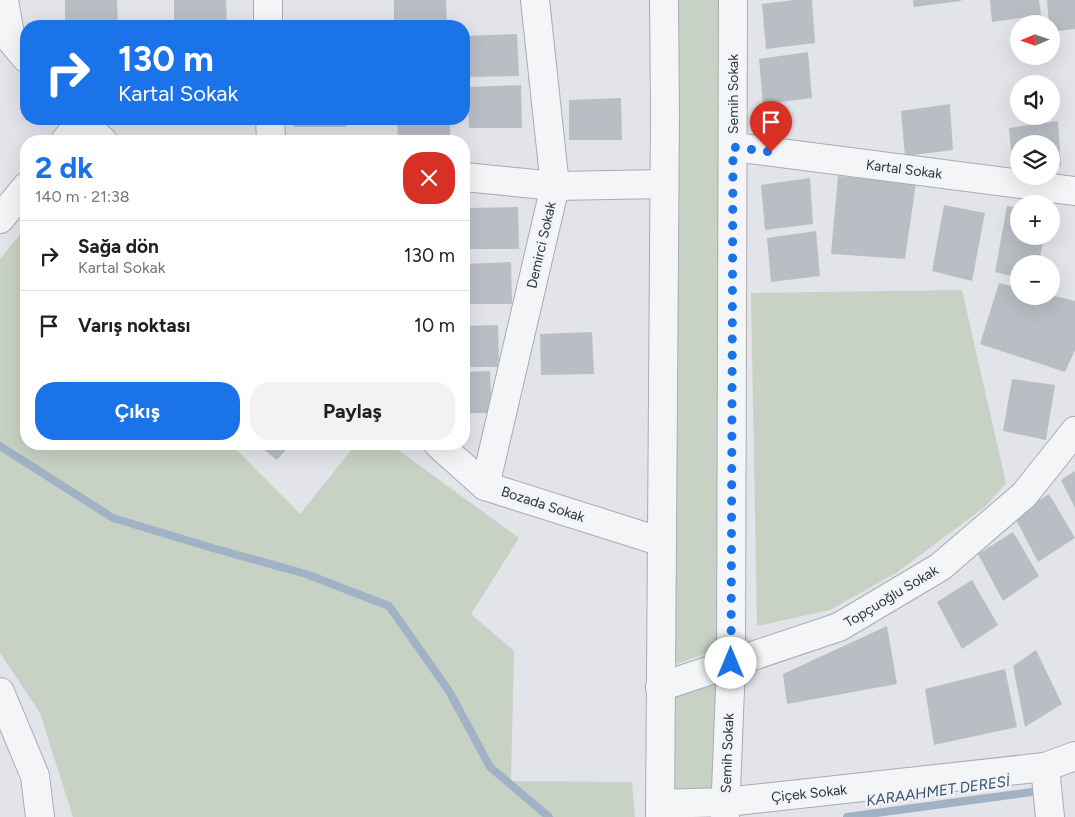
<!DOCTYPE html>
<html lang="tr">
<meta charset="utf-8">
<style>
:root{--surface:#fff;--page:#f2f2f2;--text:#202124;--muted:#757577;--line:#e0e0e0;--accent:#1a73e8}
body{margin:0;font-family:Figtree,sans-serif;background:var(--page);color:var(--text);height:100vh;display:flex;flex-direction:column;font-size:19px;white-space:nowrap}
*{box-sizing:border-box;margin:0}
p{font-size:16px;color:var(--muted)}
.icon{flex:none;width:28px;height:28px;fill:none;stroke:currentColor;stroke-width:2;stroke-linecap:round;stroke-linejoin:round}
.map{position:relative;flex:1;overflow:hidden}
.drawer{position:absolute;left:20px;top:135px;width:450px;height:315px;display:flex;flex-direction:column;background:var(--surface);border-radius:20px;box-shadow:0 5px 20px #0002}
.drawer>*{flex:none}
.guide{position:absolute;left:20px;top:20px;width:450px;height:105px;border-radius:20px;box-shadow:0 5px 20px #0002;background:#1a73e8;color:#fff;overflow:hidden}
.needle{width:32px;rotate:268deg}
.fabs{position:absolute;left:1010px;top:15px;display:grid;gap:10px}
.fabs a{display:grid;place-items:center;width:50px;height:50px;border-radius:50%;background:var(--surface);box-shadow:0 5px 20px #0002;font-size:25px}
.pin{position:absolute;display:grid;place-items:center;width:42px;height:42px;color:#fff;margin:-51px -21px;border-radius:50% 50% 50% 0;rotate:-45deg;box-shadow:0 0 5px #0007}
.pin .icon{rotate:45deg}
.me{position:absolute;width:55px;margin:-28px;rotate:0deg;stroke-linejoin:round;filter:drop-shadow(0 0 4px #0008)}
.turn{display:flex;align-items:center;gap:18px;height:105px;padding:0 15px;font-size:22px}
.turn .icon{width:65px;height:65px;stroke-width:2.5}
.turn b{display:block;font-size:35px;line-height:42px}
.round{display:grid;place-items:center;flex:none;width:52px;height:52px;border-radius:20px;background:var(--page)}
.overview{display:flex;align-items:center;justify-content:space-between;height:85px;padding:0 15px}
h1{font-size:30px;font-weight:700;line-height:38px;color:var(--accent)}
.cta{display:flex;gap:10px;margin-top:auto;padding:10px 15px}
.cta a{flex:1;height:58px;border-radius:20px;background:var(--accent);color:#fff;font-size:20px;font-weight:700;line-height:58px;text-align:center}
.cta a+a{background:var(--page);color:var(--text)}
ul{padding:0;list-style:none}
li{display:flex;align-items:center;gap:15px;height:70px;padding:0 15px;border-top:1px solid var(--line)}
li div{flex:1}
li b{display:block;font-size:19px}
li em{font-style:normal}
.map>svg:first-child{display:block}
.green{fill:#c7d2c4}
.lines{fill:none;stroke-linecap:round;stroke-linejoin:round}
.stream{stroke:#a1b2c5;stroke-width:8}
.building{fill:#b9bec5}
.street-casing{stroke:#a8abb3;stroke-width:30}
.street{stroke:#f4f5f7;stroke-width:28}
.route{stroke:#1a73e8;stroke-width:9;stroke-dasharray:0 16.2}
.labels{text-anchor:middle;stroke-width:5;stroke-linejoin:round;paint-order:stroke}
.street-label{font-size:14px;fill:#2c323f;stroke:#f1f3f6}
.water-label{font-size:15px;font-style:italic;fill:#3a516e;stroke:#f1f3f6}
</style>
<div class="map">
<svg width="1075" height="817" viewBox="0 0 1075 817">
<rect width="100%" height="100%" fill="#e2e4e9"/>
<g class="green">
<path d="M678,0H720L718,649L674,665Z"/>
<path d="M22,232L26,236V444H231L300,514L356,444H390L519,538L471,614L514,651L511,781L632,782L635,817H73L40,713L0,653V259Z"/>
<path d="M962,290L1006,483L985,507L896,573L830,610L757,626L751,293Z"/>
<path d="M718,685L715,790L672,795L673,694Z"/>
</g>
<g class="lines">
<g class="stream">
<path d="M0,446L113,518L209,547L306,574L389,606L449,691L490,767L549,817"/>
<path d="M847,817L1032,792"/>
</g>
</g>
<g class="building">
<path d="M65,0H117L118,26H65Z"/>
<path d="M174,0H226L227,26H174Z"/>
<path d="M394,0H446L447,26H394Z"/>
<path d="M794,0H812L815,43L766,49L762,4Z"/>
<path d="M913,0H961V1L914,7Z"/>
<path d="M990,0H1039L1041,15L992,22Z"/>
<path d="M1047,0H1075V29L1051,32V24H1049Z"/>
<path d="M517,34L519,76L466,77L465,36Z"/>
<path d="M808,52L812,98L763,104L759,59Z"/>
<path d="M521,85L522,128H469L468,87Z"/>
<path d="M621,98L622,140H569V100Z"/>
<path d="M950,104L953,150L905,156L901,111Z"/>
<rect x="294" y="119" width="52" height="8"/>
<path d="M397,119H450V141H398Z"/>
<path d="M1058,121L1061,166L1051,168V144H1019V172H1013L1009,128Z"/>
<path d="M838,176L916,183L905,259L831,254Z"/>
<path d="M810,178L813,224L765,230L761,185Z"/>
<path d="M944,205L985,213L972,281L932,271Z"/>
<path d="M1007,206L1019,208V236H1044L1039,264H1019V278L995,272Z"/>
<path d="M518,207L519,249H466V208Z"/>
<path d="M816,231L820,276L771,282L767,238Z"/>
<path d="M511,262L512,304H464V264Z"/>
<path d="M999,283L1019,288V296H1051V295L1075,301V350L1065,372L980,344Z"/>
<path d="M498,325L499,367H464V326Z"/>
<path d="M592,332L594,374L541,375L540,334Z"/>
<path d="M490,371L492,413H464V372Z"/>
<path d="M1012,379L1055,385L1046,440L1003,431Z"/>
<path d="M257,444H291L277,460Z"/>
<path d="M1075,471V508L1061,480Z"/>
<path d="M1049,494L1075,538L1038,562L1014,516Z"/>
<path d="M1013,532L1039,576L1003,601L978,554Z"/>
<path d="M972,580L998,625L962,649L937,602Z"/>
<path d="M887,626L897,684L787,704L783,674Z"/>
<path d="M1036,650L1062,704L1025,727L1013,666Z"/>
<path d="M1005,669L1017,727L934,745L925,689Z"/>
</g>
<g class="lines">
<defs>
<g id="street">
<path d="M4,0L11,40L26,58"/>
<path d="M268,0V26"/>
<path d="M79,119L103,141"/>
<path d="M270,119L271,141"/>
<path d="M65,141L81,121"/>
<path d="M733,147L1075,191"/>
<path d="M464,177L555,186L664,184"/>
<path d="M0,219L26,187"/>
<path d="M438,444L485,486L662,542"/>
<path d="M485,486L555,186L535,0"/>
<path d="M660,687L839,627L940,567L1024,495L1075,431"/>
<path d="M0,692L35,776L40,817"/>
<path d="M1045,767L1050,817"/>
<path d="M660,804L726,802L1045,767L1075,756"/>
<path d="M660,817L665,112L664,0"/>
<path d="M725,817L731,663L733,0"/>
</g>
</defs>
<use href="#street" class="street-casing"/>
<use href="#street" class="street"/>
</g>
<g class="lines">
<path class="route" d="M731,663L733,147L771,152"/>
</g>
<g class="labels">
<g class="street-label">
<text transform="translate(733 94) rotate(-90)" y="5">Semih Sokak</text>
<text transform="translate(904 169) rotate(7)" y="5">Kartal Sokak</text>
<text transform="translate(541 245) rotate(-77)" y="5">Demirci Sokak</text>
<text transform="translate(543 504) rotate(18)" y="5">Bozada Sokak</text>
<text transform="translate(891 596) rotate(-31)" y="5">Topçuoğlu Sokak</text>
<text transform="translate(727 753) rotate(-88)" y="5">Semih Sokak</text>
<text transform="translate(809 793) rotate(-6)" y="5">Çiçek Sokak</text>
</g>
<g class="water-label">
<text transform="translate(938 791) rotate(-8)" y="5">KARAAHMET DERESİ</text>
</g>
</g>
</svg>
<div class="fabs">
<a><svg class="needle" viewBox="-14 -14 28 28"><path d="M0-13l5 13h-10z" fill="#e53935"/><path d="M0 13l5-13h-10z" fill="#757577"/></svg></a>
<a><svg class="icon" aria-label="sound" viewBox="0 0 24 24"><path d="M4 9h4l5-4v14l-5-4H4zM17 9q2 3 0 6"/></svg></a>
<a><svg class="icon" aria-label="layers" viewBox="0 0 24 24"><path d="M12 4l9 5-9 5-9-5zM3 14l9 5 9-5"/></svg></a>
<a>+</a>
<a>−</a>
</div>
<div class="pin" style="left:771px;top:152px;background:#d93025"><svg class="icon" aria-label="arrive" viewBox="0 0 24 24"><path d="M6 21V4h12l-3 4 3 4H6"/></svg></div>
<svg class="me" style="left:731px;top:663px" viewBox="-20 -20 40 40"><circle r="19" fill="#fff"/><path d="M0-13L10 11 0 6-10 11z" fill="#1a73e8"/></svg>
<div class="guide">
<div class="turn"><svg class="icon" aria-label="right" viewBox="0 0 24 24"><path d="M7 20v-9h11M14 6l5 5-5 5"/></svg><div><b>130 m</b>Kartal Sokak</div></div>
</div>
<section class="drawer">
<div class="overview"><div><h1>2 dk</h1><p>140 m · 21:38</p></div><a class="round" style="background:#d93025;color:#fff"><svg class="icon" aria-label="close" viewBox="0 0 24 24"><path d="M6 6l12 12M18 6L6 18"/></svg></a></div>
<ul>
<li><svg class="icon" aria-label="right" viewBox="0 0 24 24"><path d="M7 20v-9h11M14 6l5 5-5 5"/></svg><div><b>Sağa dön</b><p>Kartal Sokak</p></div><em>130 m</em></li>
<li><svg class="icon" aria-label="arrive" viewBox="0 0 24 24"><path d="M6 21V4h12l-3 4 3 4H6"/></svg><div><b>Varış noktası</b></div><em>10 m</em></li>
</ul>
<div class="cta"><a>Çıkış</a><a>Paylaş</a></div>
</section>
</div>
